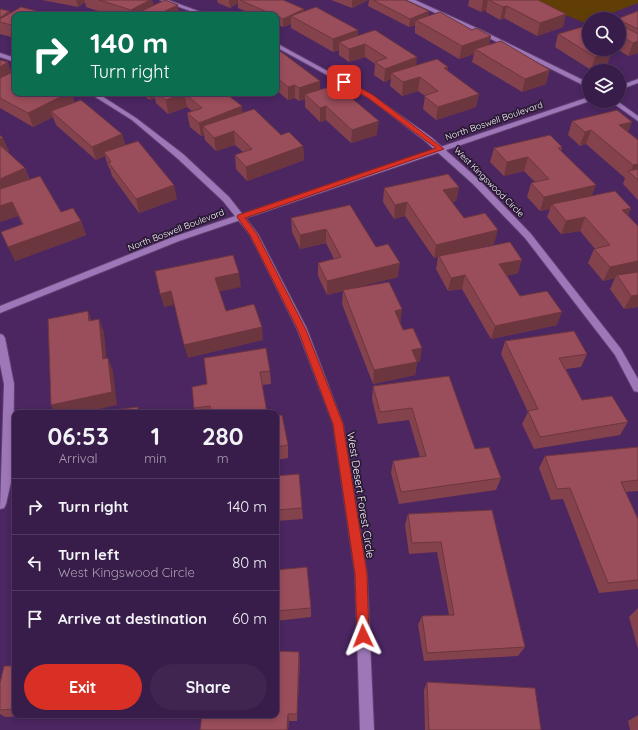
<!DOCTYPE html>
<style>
:root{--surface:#381c49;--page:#3f2550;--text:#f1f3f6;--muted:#aba1b4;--line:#523a61;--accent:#d93025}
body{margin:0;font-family:Quicksand,sans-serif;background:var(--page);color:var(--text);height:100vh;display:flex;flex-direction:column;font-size:15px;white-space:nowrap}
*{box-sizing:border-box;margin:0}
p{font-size:13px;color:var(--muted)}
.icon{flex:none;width:22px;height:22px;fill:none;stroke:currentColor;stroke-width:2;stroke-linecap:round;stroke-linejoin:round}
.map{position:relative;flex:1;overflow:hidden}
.details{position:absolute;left:12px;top:410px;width:267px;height:308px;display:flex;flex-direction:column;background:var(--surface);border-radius:8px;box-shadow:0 2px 6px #0003,0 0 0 1px var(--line)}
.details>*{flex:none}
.hud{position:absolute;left:12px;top:12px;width:267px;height:84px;border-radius:8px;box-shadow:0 2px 6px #0003,0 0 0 1px var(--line);background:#0b6e4f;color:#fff;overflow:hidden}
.controls{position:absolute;left:582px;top:12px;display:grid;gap:8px}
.controls a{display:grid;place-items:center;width:44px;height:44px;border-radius:50%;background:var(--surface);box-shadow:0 2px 6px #0003,0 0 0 1px var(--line);font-size:20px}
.pin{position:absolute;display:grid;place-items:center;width:34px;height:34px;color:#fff;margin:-17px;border-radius:8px;box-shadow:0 2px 6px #0006}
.me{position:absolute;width:44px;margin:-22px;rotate:358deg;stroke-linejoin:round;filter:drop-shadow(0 0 3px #0008)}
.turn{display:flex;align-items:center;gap:14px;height:84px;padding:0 12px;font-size:18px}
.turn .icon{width:52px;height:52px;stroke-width:2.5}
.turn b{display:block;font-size:28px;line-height:34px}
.eta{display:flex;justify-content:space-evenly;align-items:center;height:68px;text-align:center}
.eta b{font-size:24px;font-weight:700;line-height:28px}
.primary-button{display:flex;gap:8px;margin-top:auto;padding:8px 12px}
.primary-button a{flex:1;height:46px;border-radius:24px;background:var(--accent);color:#fff;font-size:16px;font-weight:700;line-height:46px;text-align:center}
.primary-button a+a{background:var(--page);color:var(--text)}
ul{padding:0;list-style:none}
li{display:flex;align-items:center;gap:12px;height:56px;padding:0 12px;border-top:1px solid var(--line)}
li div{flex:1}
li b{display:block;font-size:15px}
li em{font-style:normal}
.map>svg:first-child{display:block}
.green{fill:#613e05}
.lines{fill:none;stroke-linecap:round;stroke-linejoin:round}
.minor-casing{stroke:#604171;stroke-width:2}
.tertiary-casing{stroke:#604171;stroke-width:2}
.minor{fill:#9e77b8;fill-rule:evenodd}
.tertiary{fill:#9e77b8;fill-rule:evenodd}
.wall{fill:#84424d}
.shaded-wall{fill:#6c363f}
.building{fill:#9a4d5a;stroke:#6c363f}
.route{fill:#d93025;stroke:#8d1f18}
.labels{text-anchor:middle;stroke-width:3.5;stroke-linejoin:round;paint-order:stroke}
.far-street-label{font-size:9px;fill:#f9f1ff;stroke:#291933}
.street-label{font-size:11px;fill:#f9f1ff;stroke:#291933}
</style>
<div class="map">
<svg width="638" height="730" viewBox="0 0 638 730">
<rect width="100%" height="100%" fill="#4b2661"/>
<path class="green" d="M529,0H638V3L596,19H589V21L585,23Z"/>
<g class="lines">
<defs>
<g id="minor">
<path d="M160,0H168L209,15H201Z"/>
<path d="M407,0H415L481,30L589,83V88L477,32Z"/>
<path d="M276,43L373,96L431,137L479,180L531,234L621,349L638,379V392L634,391L615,355L525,238L473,184L425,141L369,98L276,47Z"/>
<path d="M0,53L15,58V62L0,57Z"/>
<path d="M89,93H97L136,118L183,154L229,197L258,234L307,329L343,424L367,574L374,730H360L355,574L333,424L297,329L250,235L223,201L177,158L132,120Z"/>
<path d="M610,101H617L638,116V121Z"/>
<path d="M0,334L3,335L5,338L14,384L13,473L6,504L4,508L0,509L4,384L0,364Z"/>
</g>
<g id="tertiary">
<path d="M638,79V83L619,90V86Z"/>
<path d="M589,97L590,101L179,241L0,313V306L173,237Z"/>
</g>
</defs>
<use href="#minor" class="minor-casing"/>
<use href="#tertiary" class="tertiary-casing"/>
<use href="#minor" class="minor"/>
<use href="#tertiary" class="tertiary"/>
</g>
<g class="wall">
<path d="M42,0H152L153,5L179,15H110L86,7L85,2L78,7Z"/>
<path d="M217,0H283L304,11L358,30V36L416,65L448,67L447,71L479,94L476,107L436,120L423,109L425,96L418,91L402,96L390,86L391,79L384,82L374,75L375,64L365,57L349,62L339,55V50L333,52L291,28V24L283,27L276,24V15H255L238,8V3L230,8L218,3Z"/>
<path d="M331,0H368L352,8Z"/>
<path d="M369,0H405L429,11L428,16L491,36L489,44L546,84L522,92L472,62L474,54L459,59L415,33V25L409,27L368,6Z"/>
<path d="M469,0H538L563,27L537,36L504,18L500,20L486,12V10L481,12L468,6Z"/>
<path d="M0,9L9,11L10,13L15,15V38L0,34Z"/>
<path d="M638,11V53L628,56L617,49H619V19Z"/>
<path d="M558,34L607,49V65L591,70L555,47Z"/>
<path d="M276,52L320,81V89L377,135L351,143L326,120L320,122L305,107V99L299,101L295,98L288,100L276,90Z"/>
<path d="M0,60L15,93H72L74,102L122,134L125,145L177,199L139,213L112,176L110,169L108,166L105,156L96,160L56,125L53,117L33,127L0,108Z"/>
<path d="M140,93H225L242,113L281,135L303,146L304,160L247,181L236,169L235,155L243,152L235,145L216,151L205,140L204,135L201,136L190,127L187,113L192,111L187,107L168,114L156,103L155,98L150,100Z"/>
<path d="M572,121L628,132L638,140V200L623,184L625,178L586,144L580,146L568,135Z"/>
<path d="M0,135L9,151L7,152L25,168L30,180L61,212L81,221L86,235L15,261L22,224L18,216L0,222Z"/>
<path d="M562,147L561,151L592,196L631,208L628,215L638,226V307L624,309L610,289L615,278L603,281L588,263L594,249H595L580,231L561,234L547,217L550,209L540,211L527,197L531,183L535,182L524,171L504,176L490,162L494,148Z"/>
<path d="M459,187L456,201L452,202L464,218L494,244L470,250L518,273L506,276L520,296L557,325L491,339L462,289L448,291L436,269L438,257L434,258L405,216L394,219L383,202L384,188Z"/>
<path d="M350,205L376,247L398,277L349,289L402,309L400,323L420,361L417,362L415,375L373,384L342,304L343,291L327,295L318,276V263L334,259L326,243L300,249L292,232L291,218Z"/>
<path d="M505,341L587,354L581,367L566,369L582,400L628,422L620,435L534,449L522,424L528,412L501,354Z"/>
<path d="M204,358L270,371L271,384L262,385L267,413H196L194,408L207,384Z"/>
<path d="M449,376L475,449L501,478L496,490L399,504L391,473L393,461L420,457L409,420L378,424L372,399L373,386Z"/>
<path d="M276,416L288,445V458L276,460Z"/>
<path d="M638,447V491L626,492L638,519V589L599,593L563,499L551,500L539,468L545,456Z"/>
<path d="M276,476L302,508L303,519L276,521Z"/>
<path d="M492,510L525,647L518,656L424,661L418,625L422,616L449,615L437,552L409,554L405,525L408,514Z"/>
<path d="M276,570L311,608V617L276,621Z"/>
<path d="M638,608V649L629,617Z"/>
<path d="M300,660L297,721H289L288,730H200Z"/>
<path d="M15,666V715H48L5,717L0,714V683Z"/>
<path d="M427,682L541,730H425L424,690Z"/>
<path d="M638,715V730H630L628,721Z"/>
</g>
<g class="shaded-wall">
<path d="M76,0H84L85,2L78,7Z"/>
<path d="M150,0H152L155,11L148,15H132L131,10Z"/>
<path d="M229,0H238V3L230,8Z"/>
<path d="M352,0H368L352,8Z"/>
<path d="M483,0H488L486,10L481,12Z"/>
<path d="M178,5L179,15H166L165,11Z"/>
<path d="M507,6L504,18L500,20L503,7Z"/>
<path d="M304,9V18L291,16V24L283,27V19Z"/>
<path d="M9,11L12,19L0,22V18Z"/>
<path d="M429,11L428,20H416L415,25L409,27L410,19Z"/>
<path d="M566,14L563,27L537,36L540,23Z"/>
<path d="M358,30V42H339V50L333,52V39Z"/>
<path d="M491,36L488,49H475L474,54L459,59L462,46Z"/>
<path d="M638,41V53L628,56L633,43Z"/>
<path d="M365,44V57L349,62V49Z"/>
<path d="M612,52L607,65L591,70L595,57Z"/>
<path d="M417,57L416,70L391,73V79L384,82L385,69Z"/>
<path d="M8,62L12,75L0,84V67Z"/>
<path d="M448,67L446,80L444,68Z"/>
<path d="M550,70L546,84L522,92L525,79Z"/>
<path d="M420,77L418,91L402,96L403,82Z"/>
<path d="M320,81V94H305V99L299,101V88Z"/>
<path d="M295,85V98L288,100V87Z"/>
<path d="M68,93H72L75,105L51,111L53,117L33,127L28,113Z"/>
<path d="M149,93H154L155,98L150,100Z"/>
<path d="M184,93L187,107L168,114L166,100Z"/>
<path d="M479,94L476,107L436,120L438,107Z"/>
<path d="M242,106L243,119L203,126L204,135L201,136L199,123Z"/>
<path d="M326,106V120L320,122V108Z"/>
<path d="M379,121L377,135L351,143L352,130Z"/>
<path d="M632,122L627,135L619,125Z"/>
<path d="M591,130L586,144L580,146L585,132Z"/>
<path d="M234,131L235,145L216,151L214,138Z"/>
<path d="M122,134L126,147L104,152L105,156L96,160L92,147Z"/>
<path d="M3,138L9,151L1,155L0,153V139Z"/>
<path d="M303,146L304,160L247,181L246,167Z"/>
<path d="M528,157L524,171L504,176L507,162Z"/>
<path d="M638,164V176L630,172L633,165Z"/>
<path d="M25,168L30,182L0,195V179Z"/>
<path d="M174,185L177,199L139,213L136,199Z"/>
<path d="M596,185L591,198L552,204L550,209L540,211L544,197Z"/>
<path d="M459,187L456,201L441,204L443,190Z"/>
<path d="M12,202L18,216L0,222V206Z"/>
<path d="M407,202L405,216L394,219L395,205Z"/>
<path d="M631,208L625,221L622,210Z"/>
<path d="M585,217L580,231L561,234L566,221Z"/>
<path d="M81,221L86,235L15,261L8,247Z"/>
<path d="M326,229V243L300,249V235Z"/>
<path d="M498,230L494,244L440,257L439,256L438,257L434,258L436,245Z"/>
<path d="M522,260L518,273L495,278L499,264Z"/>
<path d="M638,261V273L617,275L615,278L603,281L610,267Z"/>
<path d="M400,263L398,277L327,295V281Z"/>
<path d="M239,273L241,287L218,292L215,278Z"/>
<path d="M465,275L462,289L448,291L451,278Z"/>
<path d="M171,291L174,305L164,307L160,294Z"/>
<path d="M638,295V307L624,309L631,296Z"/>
<path d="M402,309L400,323L395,311Z"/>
<path d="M88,311L93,324L89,321Z"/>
<path d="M562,312L557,325L491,339L495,326Z"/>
<path d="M99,319L104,332L108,372L103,359Z"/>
<path d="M262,327L263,340L188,358L184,345Z"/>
<path d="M422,348L420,361L417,362L415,375L373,384L374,370L412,350Z"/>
<path d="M108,358L113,371L117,405L81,413H55L51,405Z"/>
<path d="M138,407L140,413H137Z"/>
<path d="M299,652L300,660L297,721V714Z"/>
<path d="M288,714L289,721L288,730H287Z"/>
</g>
<g class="building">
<path d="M99,0H150L131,10Z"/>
<path d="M165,0L178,5L165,11L176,15H133Z"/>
<path d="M240,0H283L304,9L283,19Z"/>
<path d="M373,0H405L429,11L410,19Z"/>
<path d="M489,0H538L566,14L540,23L507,6L503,7Z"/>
<path d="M21,7L52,15H15V26L0,22V19Z"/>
<path d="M316,7L358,30L333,39L291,16Z"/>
<path d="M0,9L9,11L0,18Z"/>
<path d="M638,11V29L619,20V19H617Z"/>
<path d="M440,12L472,30L476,28L491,36L462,46L416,20Z"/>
<path d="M200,13L205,15H196Z"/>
<path d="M606,17L611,19H598Z"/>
<path d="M619,24L638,34V41L633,43L619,35Z"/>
<path d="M589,25V49H607L612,52L595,57L558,34Z"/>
<path d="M375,30L417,57L385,69L375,62L387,58L365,44L349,49L339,42Z"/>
<path d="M501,41L550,70L525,79L475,49Z"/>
<path d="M280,51L320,81L299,88L295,85L288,87L276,77V52Z"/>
<path d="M437,59L448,67L444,68L479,94L438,107L424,96L438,91L420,77L403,82L391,73Z"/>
<path d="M0,60L8,62L0,67Z"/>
<path d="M15,71V93H68L28,113L0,98V78Z"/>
<path d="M336,85L379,121L352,130L326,106L320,108L305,94Z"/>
<path d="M157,93H225L242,106L199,123L187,113L202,108L184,93L166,100Z"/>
<path d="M81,100L122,134L92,147L51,111Z"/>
<path d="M254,109L281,135L289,132L303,146L246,167L235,155L252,149L234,131L214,138L203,126Z"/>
<path d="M617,110L632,122L619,125L638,140V164L633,165L591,130L585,132L572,121Z"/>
<path d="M0,135L3,138L0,139Z"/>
<path d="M550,135L562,147L558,148L596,185L544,197L531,183L549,179L528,157L507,162L494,148Z"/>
<path d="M138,141L174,185L136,199L108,162H111L104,152Z"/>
<path d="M0,145L25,168L0,179Z"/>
<path d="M638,169V180L628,171Z"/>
<path d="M448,174L459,187L443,190L464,218L485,213L498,230L436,245L407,202L395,205L384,188Z"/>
<path d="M40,176L61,212L73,208L81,221L8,247L1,232L23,224L12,202L0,206V189Z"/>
<path d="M615,191L631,208L622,210L638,226V261L610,267L594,249L610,245L585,217L566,221L552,204Z"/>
<path d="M350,205L376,247L388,244L400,263L327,281L318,263L341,257L326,229L300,235L291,218Z"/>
<path d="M510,242L522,260L499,264L520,296L547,291L562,312L495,326L465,275L451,278L439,256Z"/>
<path d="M233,255L239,273L215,278L226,311L254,304L262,327L184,345L171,291L160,294L155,271Z"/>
<path d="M638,272V295L631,296L617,275Z"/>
<path d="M389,282L402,309L395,311L403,330L413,328L422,348L412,350L417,362L374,370L343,290Z"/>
<path d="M88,311L89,321L99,319L103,359L108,358L112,392L51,405L48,319Z"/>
<path d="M574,331L587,354L559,358L582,400L612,396L628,422L540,437L528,411L538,409L505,341Z"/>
<path d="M266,348L270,371L260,372L267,413H211L210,406L194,408L192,387L207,384L204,358Z"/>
<path d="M449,376L475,449L489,447L501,478L401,492L393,461L426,456L412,408L380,412L373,386Z"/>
<path d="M138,407L137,413H87Z"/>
<path d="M282,415L288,445L276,447V416Z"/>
<path d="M638,447V480L621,482L638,519V580L608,583L570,488L557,489L545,456Z"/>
<path d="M299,474L302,508L276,510V476Z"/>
<path d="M492,510L525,647L427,653L422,616L454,615L441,542L412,543L408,514Z"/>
<path d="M307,567L311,608L276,611V570Z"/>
<path d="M276,651L299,652L297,714H288L287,730H200L202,715H276Z"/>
<path d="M4,666H15V709L0,710V683Z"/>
<path d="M427,682L535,688L541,730H429Z"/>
</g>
<path class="route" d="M342,80H346L373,95L444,149L245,218L257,234L306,330L343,424L367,574L369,636L368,641L363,643L359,641L357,636L355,574L333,424L298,330L250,235L237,217L238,215L436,148L368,98L342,83Z"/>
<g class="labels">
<g class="far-street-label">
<text transform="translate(494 121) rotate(-19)" y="3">North Boswell Boulevard</text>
<text transform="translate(489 182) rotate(45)" y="3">West Kingswood Circle</text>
<text transform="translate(176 230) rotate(-21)" y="3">North Boswell Boulevard</text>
</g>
<g class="street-label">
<text transform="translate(361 495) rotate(81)" y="4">West Desert Forest Circle</text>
</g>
</g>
</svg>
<div class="controls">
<a><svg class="icon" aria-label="search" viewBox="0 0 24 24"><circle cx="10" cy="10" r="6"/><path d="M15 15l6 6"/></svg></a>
<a><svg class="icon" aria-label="layers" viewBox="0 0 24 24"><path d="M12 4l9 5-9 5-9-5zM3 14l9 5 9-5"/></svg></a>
</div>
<div class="pin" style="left:344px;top:82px;background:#d93025"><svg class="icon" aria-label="arrive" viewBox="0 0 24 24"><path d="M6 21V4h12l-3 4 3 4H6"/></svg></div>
<svg class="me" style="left:363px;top:636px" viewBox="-20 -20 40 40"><path d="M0-17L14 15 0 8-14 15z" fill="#d93025" stroke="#fff" stroke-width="4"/></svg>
<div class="hud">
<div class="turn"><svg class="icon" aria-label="right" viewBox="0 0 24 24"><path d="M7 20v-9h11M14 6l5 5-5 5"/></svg><div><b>140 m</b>Turn right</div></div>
</div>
<section class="details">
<div class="eta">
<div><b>06:53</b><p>Arrival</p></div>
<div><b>1</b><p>min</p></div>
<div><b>280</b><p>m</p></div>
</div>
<ul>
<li><svg class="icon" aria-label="right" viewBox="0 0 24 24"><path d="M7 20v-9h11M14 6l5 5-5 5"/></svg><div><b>Turn right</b></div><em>140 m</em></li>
<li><svg class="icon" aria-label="left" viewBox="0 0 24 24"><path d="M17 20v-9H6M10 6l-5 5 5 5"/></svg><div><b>Turn left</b><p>West Kingswood Circle</p></div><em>80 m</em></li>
<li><svg class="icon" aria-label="arrive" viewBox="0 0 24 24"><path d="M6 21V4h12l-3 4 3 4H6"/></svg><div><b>Arrive at destination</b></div><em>60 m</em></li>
</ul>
<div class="primary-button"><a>Exit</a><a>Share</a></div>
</section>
</div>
